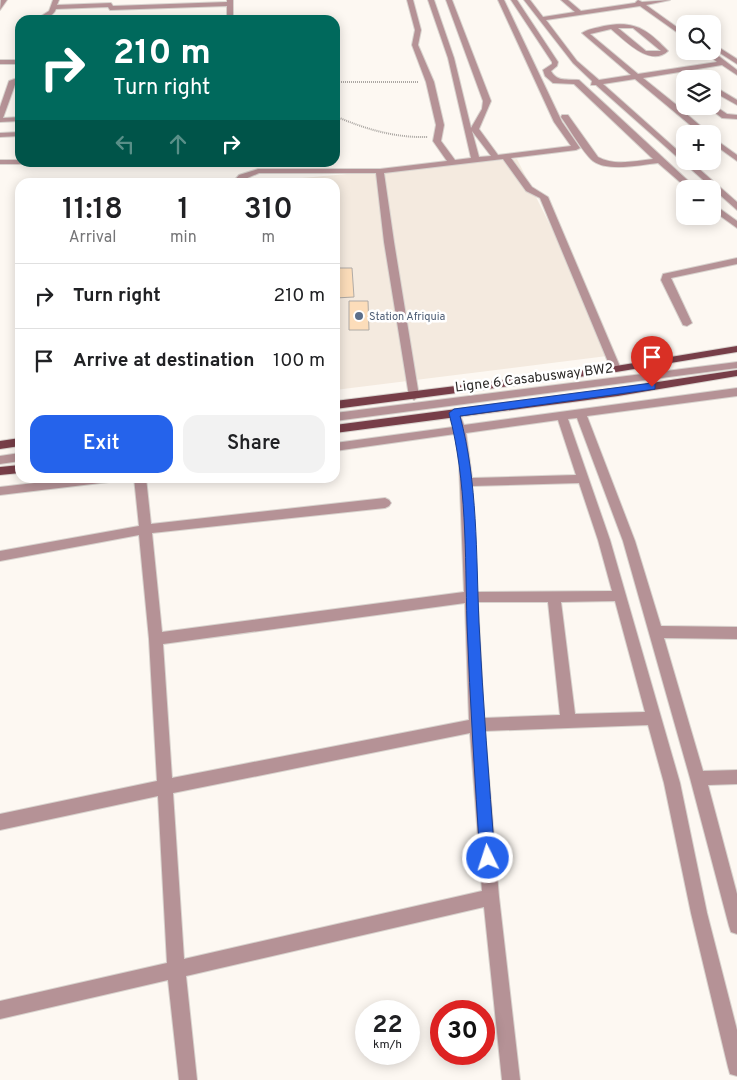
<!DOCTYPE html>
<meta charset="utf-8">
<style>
:root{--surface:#fff;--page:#f2f2f2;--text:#202124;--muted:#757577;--line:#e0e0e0;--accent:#2563eb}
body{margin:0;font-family:Overpass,sans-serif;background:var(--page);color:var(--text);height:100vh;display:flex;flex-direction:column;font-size:19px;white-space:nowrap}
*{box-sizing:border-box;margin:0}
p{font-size:16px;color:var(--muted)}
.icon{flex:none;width:28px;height:28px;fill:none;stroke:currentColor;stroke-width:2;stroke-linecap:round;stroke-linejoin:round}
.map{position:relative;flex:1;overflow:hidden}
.sheet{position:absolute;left:15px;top:178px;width:325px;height:305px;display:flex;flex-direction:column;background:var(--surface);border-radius:15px;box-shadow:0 2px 12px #0003}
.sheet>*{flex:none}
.top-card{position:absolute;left:15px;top:15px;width:325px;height:152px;border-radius:15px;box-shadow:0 2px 12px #0003;background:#00695c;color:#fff;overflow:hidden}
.buttons{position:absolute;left:676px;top:15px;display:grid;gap:10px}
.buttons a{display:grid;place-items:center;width:45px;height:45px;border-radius:10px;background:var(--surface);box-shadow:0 2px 12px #0003;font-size:25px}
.speed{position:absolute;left:355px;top:1000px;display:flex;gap:10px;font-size:25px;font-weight:700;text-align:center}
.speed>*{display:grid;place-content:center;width:65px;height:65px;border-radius:50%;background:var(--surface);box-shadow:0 2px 12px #0003;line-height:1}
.speed small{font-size:12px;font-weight:400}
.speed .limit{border:8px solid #d22;background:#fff;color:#111}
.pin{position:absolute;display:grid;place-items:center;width:42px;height:42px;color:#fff;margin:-51px -21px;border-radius:50% 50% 50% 0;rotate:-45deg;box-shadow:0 0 5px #0007}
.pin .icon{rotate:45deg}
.me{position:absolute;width:55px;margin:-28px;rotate:356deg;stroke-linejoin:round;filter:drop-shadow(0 0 4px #0008)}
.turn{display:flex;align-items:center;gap:18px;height:105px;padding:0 15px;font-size:22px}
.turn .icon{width:65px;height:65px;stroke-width:2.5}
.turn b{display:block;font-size:35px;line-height:42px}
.lanes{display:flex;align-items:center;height:48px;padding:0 15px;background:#0003;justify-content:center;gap:25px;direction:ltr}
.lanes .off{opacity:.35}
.eta{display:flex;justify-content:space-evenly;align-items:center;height:85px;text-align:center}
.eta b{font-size:30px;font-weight:600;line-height:35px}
.primary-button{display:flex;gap:10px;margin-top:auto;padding:10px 15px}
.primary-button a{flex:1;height:58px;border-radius:15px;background:var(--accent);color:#fff;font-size:20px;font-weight:600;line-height:58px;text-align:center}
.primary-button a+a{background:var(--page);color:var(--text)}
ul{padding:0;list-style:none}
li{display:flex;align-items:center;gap:15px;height:65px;padding:0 15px;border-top:1px solid var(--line)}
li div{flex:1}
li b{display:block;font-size:19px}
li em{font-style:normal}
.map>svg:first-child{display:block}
.built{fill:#f4eadf}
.building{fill:#fcddba;stroke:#b0aba6}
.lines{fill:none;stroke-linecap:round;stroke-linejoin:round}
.minor-casing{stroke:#d8d3ce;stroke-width:2}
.major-casing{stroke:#d8d3ce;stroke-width:2}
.path{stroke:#aba7a3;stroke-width:2;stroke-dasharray:1 1;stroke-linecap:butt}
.minor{fill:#b59296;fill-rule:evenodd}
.major{fill:#773e48;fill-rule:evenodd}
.route{fill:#2563eb;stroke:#184099}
.service-dot{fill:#5c6f8a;stroke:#fff;stroke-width:2}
.labels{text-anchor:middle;stroke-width:5;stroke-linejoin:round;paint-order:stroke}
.far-service-label{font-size:11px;fill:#4e5e75;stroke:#fff;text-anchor:start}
.street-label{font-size:14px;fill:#2d2b29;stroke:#fff}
</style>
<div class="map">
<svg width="737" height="1080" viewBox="0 0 737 1080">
<rect width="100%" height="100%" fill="#fdf8f2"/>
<path class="built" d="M517,159L615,355L335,390V182H303L302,178Z"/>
<g class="building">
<path d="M335,268H352L354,297L335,298Z"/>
<path d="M349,301H368L369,330H349Z"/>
</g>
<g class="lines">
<defs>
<g id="minor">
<path d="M1,0H7L0,10Z"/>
<path d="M53,0H59L57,5L111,3L113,6L227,2V0H233V20H227V6L110,10L108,7L56,9C53,17 43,20 35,20L49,11Z"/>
<path d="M407,0H413L421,30L418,45L434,82L444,125L441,141L455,160L471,158L448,58L428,0H434L454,58L471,128L482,109L483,101L446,0H452L491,101L479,129L498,155L571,146L554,122L498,0H504L562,122L580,148L576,150L511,158L532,187L548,197L621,369L620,371H612L611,369L540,198L526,191L503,159L384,173L394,242L419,396L414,400L409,396L384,242L376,173H259L245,179L241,182H233L239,175L258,169H380L447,161L433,141L436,125L426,82L412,45L415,30ZM472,131L491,156L479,157Z"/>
<path d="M511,0H517L558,62L557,66L551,71C557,82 567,79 579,80L697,189H688L658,163C641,165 607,172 593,161C584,154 569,128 561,117L562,115H568L598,157C614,166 635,161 653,159L574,84L553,83L545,76L543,70L552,64V62Z"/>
<path d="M524,0H530L543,17L575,12L561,0H568L581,11L635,3L638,0L642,2L670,0L646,5L685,33V38L640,6L546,20L577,61L599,80L631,75L582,33C588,29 596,28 604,26C634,20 647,29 668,51C650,68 625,40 611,29L590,34L638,74L717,62L704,51H712L737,70V75L722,65L643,78L679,107L702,106L683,111L710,134H701L635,79L603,84L685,157V161H690L737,202V210L596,85H591L592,81L573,63ZM618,28H633L661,51H646Z"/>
<path d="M712,43L737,59V64L712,48Z"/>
<rect x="0" y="60" width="20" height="4"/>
<path d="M20,77V81L16,82L3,118L20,117V121L0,122V107L9,81Z"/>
<path d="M712,85L737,100V105L712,91Z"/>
<path d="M712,104L727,114L737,115V119L722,118L709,108L708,106H712Z"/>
<path d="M20,132V136L0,137V133Z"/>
<path d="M712,137L737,155V161L712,143Z"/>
<path d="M0,160H20V162H24L20,164H0Z"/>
<path d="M712,203L737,221V228L712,210Z"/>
<path d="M737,258V264L671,278L692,323L687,326L683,325L661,280L663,274Z"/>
<path d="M737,362V368L335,421V413Z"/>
<path d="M737,388V396L587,416L635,541L661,626L737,627V639L664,638L703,771L737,770V784L708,785L737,894V934L731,932L729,926L690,778L623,541L577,418L568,419L610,540L680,783L707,913L737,1030V1076L730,1074L728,1067L691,913L664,783L648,725L485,731L499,897L520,1080H502L484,907L186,976L197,1080H179L168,980L0,1019V1001L167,963L158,796L0,830V814L157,781L149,639L139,535L0,561V551L139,526L134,478H146L151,524L385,498L389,500L391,503L389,506L385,508L152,533L162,632L464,592L459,462L455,434L335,451V443L453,427L448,413L454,409L458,410L464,425ZM558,420L576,475L472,478L466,433ZM579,483L598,540L612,591L477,592L472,486ZM615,601L645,712L575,714L561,602ZM478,602H548L560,715L484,718ZM465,603L469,720L172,778L163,644ZM470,733L482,891L184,959L173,793Z"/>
<path d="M20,453V461L0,464V456Z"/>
<path d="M77,478H115L109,482L0,495V487Z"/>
</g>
<g id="major">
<path d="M737,346V352L616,372L335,409V401L616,366Z"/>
<path d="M737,370V376L618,396L335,433V425L618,388Z"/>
<path d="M20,438V446L0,449V441Z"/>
<path d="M20,465V473L0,475V467Z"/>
</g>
</defs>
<use href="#minor" class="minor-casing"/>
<use href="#major" class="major-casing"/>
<g class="path">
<path d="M335,82H419"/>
<path d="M335,116C365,129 395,138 428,137"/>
</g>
<use href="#minor" class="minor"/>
<use href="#major" class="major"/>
</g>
<path class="route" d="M652,383L655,384V389L460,416C478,483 476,554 479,623C483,702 489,780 495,858L493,864L488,866L482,864L480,858C475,780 470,702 467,624C465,553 467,482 449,413L454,409Z"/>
<circle class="service-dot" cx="359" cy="316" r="5"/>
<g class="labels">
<g class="far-service-label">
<text x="369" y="320">Station Afriquia</text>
</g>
<g class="street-label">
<text transform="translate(534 377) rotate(-7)" y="5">Ligne 6 Casabusway BW2</text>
</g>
</g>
</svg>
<div class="buttons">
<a><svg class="icon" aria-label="search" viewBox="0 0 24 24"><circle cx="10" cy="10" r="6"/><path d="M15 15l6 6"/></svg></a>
<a><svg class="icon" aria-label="layers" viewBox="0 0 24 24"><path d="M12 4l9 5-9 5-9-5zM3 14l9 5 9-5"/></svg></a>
<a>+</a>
<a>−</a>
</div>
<div class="speed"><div>22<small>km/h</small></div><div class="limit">30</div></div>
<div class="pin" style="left:652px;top:387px;background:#d93025"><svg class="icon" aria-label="arrive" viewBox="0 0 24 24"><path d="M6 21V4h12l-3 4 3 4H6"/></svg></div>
<svg class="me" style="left:488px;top:858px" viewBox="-20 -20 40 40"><circle r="17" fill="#2563eb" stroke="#fff" stroke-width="3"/><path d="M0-11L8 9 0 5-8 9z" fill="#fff"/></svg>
<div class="top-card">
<div class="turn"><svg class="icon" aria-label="right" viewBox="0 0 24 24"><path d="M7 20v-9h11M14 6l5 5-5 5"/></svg><div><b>210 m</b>Turn right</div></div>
<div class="lanes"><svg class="icon off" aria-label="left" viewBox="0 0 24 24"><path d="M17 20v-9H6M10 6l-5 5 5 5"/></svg><svg class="icon off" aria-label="ahead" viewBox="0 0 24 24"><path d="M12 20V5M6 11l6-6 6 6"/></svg><svg class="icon" aria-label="right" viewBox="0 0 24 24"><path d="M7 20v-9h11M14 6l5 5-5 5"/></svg></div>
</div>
<section class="sheet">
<div class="eta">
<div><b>11:18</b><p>Arrival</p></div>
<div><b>1</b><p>min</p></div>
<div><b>310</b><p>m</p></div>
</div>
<ul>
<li><svg class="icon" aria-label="right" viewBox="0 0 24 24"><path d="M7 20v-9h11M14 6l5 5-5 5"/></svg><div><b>Turn right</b></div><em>210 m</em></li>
<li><svg class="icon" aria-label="arrive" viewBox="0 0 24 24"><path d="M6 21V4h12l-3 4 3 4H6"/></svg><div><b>Arrive at destination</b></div><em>100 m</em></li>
</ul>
<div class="primary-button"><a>Exit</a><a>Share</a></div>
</section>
</div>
